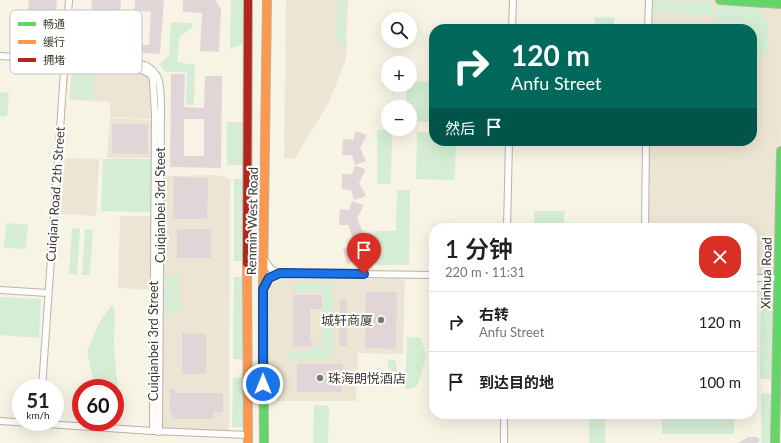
<!DOCTYPE html>
<html lang="zh">
<meta charset="utf-8">
<style>
:root{--surface:#fff;--page:#f2f2f2;--text:#202124;--muted:#757577;--line:#e0e0e0}
body{margin:0;font-family:Lato,"Noto Sans SC",sans-serif;background:var(--page);color:var(--text);height:100vh;display:flex;flex-direction:column;font-size:15px;white-space:nowrap}
*{box-sizing:border-box;margin:0}
p{font-size:13px;color:var(--muted)}
.icon{flex:none;width:22px;height:22px;fill:none;stroke:currentColor;stroke-width:2;stroke-linecap:round;stroke-linejoin:round}
.map{position:relative;flex:1;overflow:hidden}
.details{position:absolute;left:429px;top:223px;width:328px;height:196px;display:flex;flex-direction:column;background:var(--surface);border-radius:16px;box-shadow:0 4px 16px #0002}
.details>*{flex:none}
.guide{position:absolute;left:429px;top:24px;width:328px;height:122px;border-radius:16px;box-shadow:0 4px 16px #0002;background:#00695c;color:#fff;overflow:hidden}
.tools{position:absolute;left:381px;top:12px;display:grid;gap:8px}
.tools a{display:grid;place-items:center;width:36px;height:36px;border-radius:50%;background:var(--surface);box-shadow:0 4px 16px #0002;font-size:20px}
.speed{position:absolute;left:12px;top:379px;display:flex;gap:8px;font-size:20px;font-weight:700;text-align:center}
.speed>*{display:grid;place-content:center;width:52px;height:52px;border-radius:50%;background:var(--surface);box-shadow:0 4px 16px #0002;line-height:1}
.speed small{font-size:10px;font-weight:400}
.speed .limit{border:6px solid #d22;background:#fff;color:#111}
.pin{position:absolute;display:grid;place-items:center;width:34px;height:34px;color:#fff;margin:-41px -17px;border-radius:50% 50% 50% 0;rotate:-45deg;box-shadow:0 0 4px #0007}
.pin .icon{rotate:45deg}
.me{position:absolute;width:44px;margin:-22px;rotate:0deg;stroke-linejoin:round;filter:drop-shadow(0 0 3px #0008)}
.turn{display:flex;align-items:center;gap:14px;height:84px;padding:0 16px;font-size:18px}
.turn .icon{width:52px;height:52px;stroke-width:2.5}
.turn b{display:block;font-size:28px;line-height:34px}
.then{display:flex;align-items:center;height:38px;padding:0 16px;background:#0003;gap:8px;font-size:15px}
.round{display:grid;place-items:center;flex:none;width:42px;height:42px;border-radius:16px;background:var(--page)}
.head{display:flex;align-items:center;justify-content:space-between;height:68px;padding:0 16px}
h1{font-size:24px;font-weight:600;line-height:30px}
ul{padding:0;list-style:none}
li{display:flex;align-items:center;gap:12px;height:60px;padding:0 16px;border-top:1px solid var(--line)}
li div{flex:1}
li b{display:block;font-size:15px}
li em{font-style:normal}
.map>svg:first-child{display:block}
.commercial{fill:#ede5d4}
.green{fill:#d5edd4}
.building{fill:#e2d5d7;fill-rule:evenodd}
.lines{fill:none;stroke-linecap:round;stroke-linejoin:round}
.street-casing{stroke:#b7b5a9;stroke-width:8}
.fast-casing{stroke:#b7b5a9;stroke-width:10}
.slow-casing{stroke:#b7b5a9;stroke-width:10}
.jam-casing{stroke:#b7b5a9;stroke-width:10}
.street{stroke:#fefdfb;stroke-width:6}
.fast{stroke:#63d668;stroke-width:8}
.slow{stroke:#ff974d;stroke-width:8}
.jam{stroke:#b3261e;stroke-width:8}
.route-casing{stroke:#114b97;stroke-width:10}
.route{stroke:#1a73e8;stroke-width:7}
.poi-dot{fill:#7e7c6f;stroke:#fff;stroke-width:1.5}
.labels{text-anchor:middle;stroke-width:4;stroke-linejoin:round;paint-order:stroke}
.street-label{font-size:13px;fill:#3d3b30;stroke:#fff}
.poi-label{font-size:13px;fill:#3d3b30;stroke:#fff;text-anchor:end}
.key{fill:#fff;stroke:#c5c4c1;stroke-width:1}
.key-label{font-size:11px;fill:#3d3b30}
</style>
<div class="map">
<svg width="781" height="443" viewBox="0 0 781 443">
<rect width="100%" height="100%" fill="#f7f4e5"/>
<g class="commercial">
<path d="M286,0H348L346,59L329,102L295,158L284,159Z"/>
<path d="M649,0H713L781,4V122L778,278H752V228H645L647,141H752V29H648Z"/>
<path d="M72,68L140,72L148,78L151,85V119L110,117V102L69,100Z"/>
<path d="M110,118L153,120L152,158H107Z"/>
<path d="M65,158L99,159L96,216L61,214Z"/>
<path d="M216,175L230,179L229,432L162,429L164,176Z"/>
<path d="M120,216H153L151,290L118,288Z"/>
<path d="M286,279H405L403,354L358,353L356,401H266L267,289L277,281Z"/>
</g>
<g class="green">
<path d="M231,0L244,1L243,44L230,49Z"/>
<path d="M332,0H347L343,15L345,20V52L335,35L337,30L334,25L338,17V1Z"/>
<path d="M652,0L713,2V15L651,12Z"/>
<path d="M716,4L752,6L763,11L768,27V56L759,55C750,44 761,28 741,21C732,18 724,24 716,20Z"/>
<path d="M595,17L614,18V29H595Z"/>
<path d="M171,22L193,23L192,28L180,36L177,62L195,65L194,105H186L187,72H165L160,64L169,56Z"/>
<path d="M73,70L94,71L92,99L71,98Z"/>
<path d="M410,81L432,82L431,122L410,121V107H406V85H410Z"/>
<path d="M0,92L9,93L7,116H0Z"/>
<rect x="227" y="122" width="17" height="43"/>
<path d="M377,130H392L391,184H377Z"/>
<path d="M417,132L434,133V141H456L455,180L416,179Z"/>
<path d="M103,159H152V212L101,211Z"/>
<rect x="234" y="179" width="11" height="82"/>
<path d="M397,190H410L409,265H375V231H396Z"/>
<path d="M534,211H565L564,224H551V228H534Z"/>
<path d="M6,223L28,225L26,249L4,248Z"/>
<path d="M72,228L80,229L77,275L69,274Z"/>
<path d="M85,229L93,230L90,275H82Z"/>
<rect x="165" y="276" width="14" height="37"/>
<path d="M234,277H245L244,359H233Z"/>
<path d="M332,282L333,355L320,360L288,358V351H309L322,345L324,312L323,292H293V283Z"/>
<path d="M761,289H775L774,379H760Z"/>
<path d="M0,297L41,299L39,338L0,335Z"/>
<path d="M112,305L115,312L114,345L118,392L115,399V388H95L87,351L100,321Z"/>
<path d="M408,337L421,338L426,357L417,386L405,390L407,339Z"/>
<path d="M389,359L395,360L398,373L396,381L394,379L387,363Z"/>
<path d="M233,378H243V427H232Z"/>
<rect x="761" y="394" width="12" height="49"/>
<path d="M314,405L329,406L328,443H313Z"/>
<rect x="589" y="414" width="16" height="29"/>
<rect x="662" y="414" width="72" height="20"/>
</g>
<g class="building">
<path d="M29,0H57L52,50L24,48Z"/>
<path d="M92,0H121L118,48L89,46Z"/>
<path d="M135,0H164L160,54L131,52ZM141,11L151,12L149,45L139,44Z"/>
<path d="M183,0H215L221,9L219,52L200,51L202,13L183,12Z"/>
<path d="M171,74H185L184,107L204,108L205,76H222L221,168L170,167ZM184,119H204V156H184Z"/>
<path d="M112,124H148V154L112,153Z"/>
<path d="M356,131L367,135L360,148L366,161L355,165L352,155H342L343,139L353,140Z"/>
<path d="M355,166L366,169L359,183L366,196L354,200L351,190L342,189V174H352Z"/>
<path d="M174,177L208,178L207,219H173Z"/>
<path d="M352,201L364,205L357,218L364,234L362,252L371,261L361,268L356,261L347,264L343,249L352,246V236L348,225H339L340,209L349,210Z"/>
<rect x="177" y="229" width="34" height="29"/>
<path d="M366,292H397L396,349L365,348Z"/>
<path d="M293,295H322V309H310V342H313V347H293Z"/>
<path d="M340,300H347V346H339Z"/>
<path d="M182,333L206,334V374H182Z"/>
<path d="M297,364H343L342,392H297Z"/>
<path d="M170,389H175V393H223V412H213V419H174L170,411Z"/>
<path d="M748,437H757L760,440L757,443H738Z"/>
</g>
<g class="lines">
<defs>
<g id="street">
<path d="M512,29L513,0"/>
<path d="M648,29L649,0"/>
<path d="M0,56L145,65C162,74 160,86 161,103L159,432"/>
<path d="M76,64L142,70L151,75L153,80L155,114L153,431"/>
<path d="M507,228L509,141"/>
<path d="M645,228L646,141"/>
<path d="M264,259L271,269L279,273L269,278L264,286"/>
<path d="M279,273L434,275"/>
<path d="M752,278H781"/>
<path d="M0,290L48,293"/>
<path d="M42,388L69,0"/>
<path d="M0,421L153,431L248,435"/>
<path d="M504,443V414"/>
</g>
<g id="fast">
<path d="M720,0L781,4"/>
<path d="M263,287L264,443"/>
<path d="M775,443L781,151"/>
</g>
<g id="slow">
<path d="M247,263L248,443"/>
<path d="M263,287L267,0"/>
</g>
<path id="jam" d="M247,263L248,0"/>
</defs>
<use href="#street" class="street-casing"/>
<use href="#fast" class="fast-casing"/>
<use href="#slow" class="slow-casing"/>
<use href="#jam" class="jam-casing"/>
<use href="#street" class="street"/>
<use href="#fast" class="fast"/>
<use href="#slow" class="slow"/>
<use href="#jam" class="jam"/>
</g>
<g class="lines">
<defs>
<path id="route" d="M263,384V289L269,278L280,273L364,274"/>
</defs>
<use href="#route" class="route-casing"/>
<use href="#route" class="route"/>
</g>
<g class="poi-dot">
<circle cx="381" cy="320" r="4"/>
<circle cx="320" cy="378" r="4"/>
</g>
<g class="labels">
<g class="street-label">
<text transform="translate(55 194) rotate(-86)" y="5">Cuiqian Road 2th Street</text>
<text transform="translate(160 205) rotate(-90)" y="5">Cuiqianbei 3rd Steet</text>
<text transform="translate(252 221) rotate(-89)" y="5">Renmin West Road</text>
<text transform="translate(766 273) rotate(-89)" y="5">Xinhua Road</text>
<text transform="translate(153 341) rotate(-90)" y="5">Cuiqianbei 3rd Street</text>
</g>
<g class="poi-label">
<text x="373" y="325">城轩商厦</text>
<text x="328" y="383" text-anchor="start">珠海朗悦酒店</text>
</g>
</g>
<rect x="10" y="10" width="132" height="64" rx="6" class="key"/>
<rect x="18" y="22" width="18" height="4" fill="#63d668"/>
<rect x="18" y="40" width="18" height="4" fill="#ff974d"/>
<rect x="18" y="58" width="18" height="4" fill="#b3261e"/>
<g class="key-label">
<text x="43" y="28">畅通</text>
<text x="43" y="46">缓行</text>
<text x="43" y="64">拥堵</text>
</g>
</svg>
<div class="tools">
<a><svg class="icon" aria-label="search" viewBox="0 0 24 24"><circle cx="10" cy="10" r="6"/><path d="M15 15l6 6"/></svg></a>
<a>+</a>
<a>−</a>
</div>
<div class="speed"><div>51<small>km/h</small></div><div class="limit">60</div></div>
<div class="pin" style="left:364px;top:274px;background:#d93025"><svg class="icon" aria-label="arrive" viewBox="0 0 24 24"><path d="M6 21V4h12l-3 4 3 4H6"/></svg></div>
<svg class="me" style="left:263px;top:384px" viewBox="-20 -20 40 40"><circle r="17" fill="#1a73e8" stroke="#fff" stroke-width="3"/><path d="M0-11L8 9 0 5-8 9z" fill="#fff"/></svg>
<div class="guide">
<div class="turn"><svg class="icon" aria-label="right" viewBox="0 0 24 24"><path d="M7 20v-9h11M14 6l5 5-5 5"/></svg><div><b>120 m</b>Anfu Street</div></div>
<div class="then">然后<svg class="icon" aria-label="arrive" viewBox="0 0 24 24"><path d="M6 21V4h12l-3 4 3 4H6"/></svg></div>
</div>
<section class="details">
<div class="head"><div><h1>1 分钟</h1><p>220 m · 11:31</p></div><a class="round" style="background:#d93025;color:#fff"><svg class="icon" aria-label="close" viewBox="0 0 24 24"><path d="M6 6l12 12M18 6L6 18"/></svg></a></div>
<ul>
<li><svg class="icon" aria-label="right" viewBox="0 0 24 24"><path d="M7 20v-9h11M14 6l5 5-5 5"/></svg><div><b>右转</b><p>Anfu Street</p></div><em>120 m</em></li>
<li><svg class="icon" aria-label="arrive" viewBox="0 0 24 24"><path d="M6 21V4h12l-3 4 3 4H6"/></svg><div><b>到达目的地</b></div><em>100 m</em></li>
</ul>
</section>
</div>
